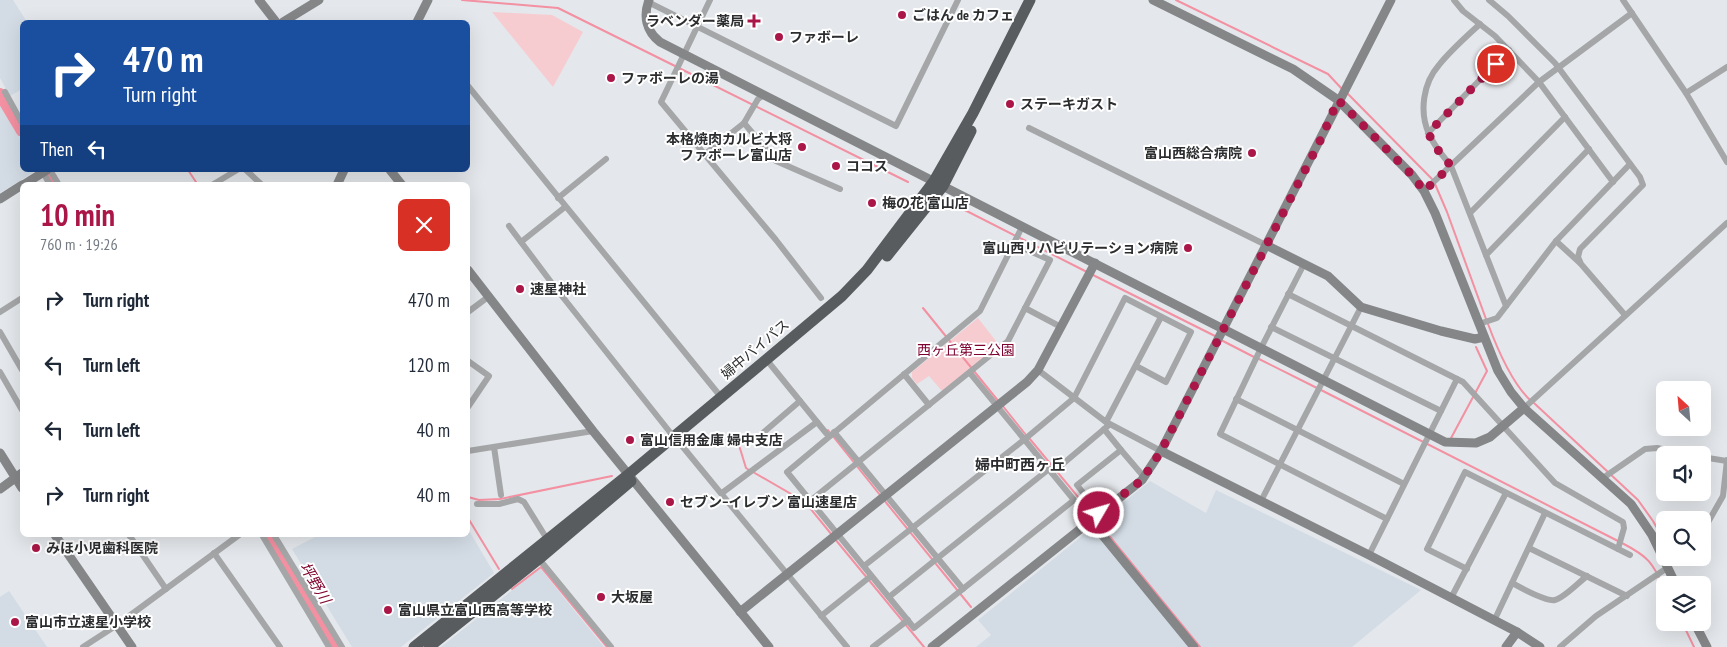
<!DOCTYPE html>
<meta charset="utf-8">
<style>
:root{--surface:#fff;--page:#f2f2f3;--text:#1f2937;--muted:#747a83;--accent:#aa1647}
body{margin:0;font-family:"PT Sans Narrow","Noto Sans JP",sans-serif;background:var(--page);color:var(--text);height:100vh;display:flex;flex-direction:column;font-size:19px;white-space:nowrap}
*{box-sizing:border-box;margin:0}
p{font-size:16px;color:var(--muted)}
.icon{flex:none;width:28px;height:28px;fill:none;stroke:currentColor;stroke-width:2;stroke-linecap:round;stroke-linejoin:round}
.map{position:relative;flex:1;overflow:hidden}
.details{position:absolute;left:20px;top:182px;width:450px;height:355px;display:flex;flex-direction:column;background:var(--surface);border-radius:8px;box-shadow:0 5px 20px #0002}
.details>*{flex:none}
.top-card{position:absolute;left:20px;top:20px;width:450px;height:152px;border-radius:8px;box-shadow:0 5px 20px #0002;background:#1a4fa0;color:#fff;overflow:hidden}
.needle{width:32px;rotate:334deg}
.fabs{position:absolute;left:1656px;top:381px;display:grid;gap:10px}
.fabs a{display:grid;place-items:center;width:55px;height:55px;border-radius:8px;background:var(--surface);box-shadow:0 5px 20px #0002;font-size:25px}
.pin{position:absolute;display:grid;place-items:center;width:42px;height:42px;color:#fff;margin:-21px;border:2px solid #fff;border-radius:50%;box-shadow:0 1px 5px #0007}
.me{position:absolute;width:55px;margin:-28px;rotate:52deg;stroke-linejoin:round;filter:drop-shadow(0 0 4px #0008)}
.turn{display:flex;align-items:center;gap:18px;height:105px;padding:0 20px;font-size:22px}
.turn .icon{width:65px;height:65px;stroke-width:2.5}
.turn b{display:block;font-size:35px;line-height:42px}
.then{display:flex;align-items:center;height:48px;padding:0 20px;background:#0003;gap:10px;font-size:19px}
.round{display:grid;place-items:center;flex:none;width:52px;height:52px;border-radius:8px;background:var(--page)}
.headline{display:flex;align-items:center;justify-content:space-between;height:85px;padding:0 20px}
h1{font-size:30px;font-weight:600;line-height:38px;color:var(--accent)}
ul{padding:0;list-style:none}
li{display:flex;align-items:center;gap:15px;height:65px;padding:0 20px}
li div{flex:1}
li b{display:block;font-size:19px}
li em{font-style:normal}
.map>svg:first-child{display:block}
.built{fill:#d3dce5}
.green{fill:#f7ccd1}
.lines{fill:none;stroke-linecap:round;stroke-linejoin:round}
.stream{stroke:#f390a1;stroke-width:2}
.river{stroke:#f390a1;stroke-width:12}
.street{stroke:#a4a6a7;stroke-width:6}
.secondary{stroke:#848688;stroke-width:9}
.highway{stroke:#595c5f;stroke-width:11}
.route{stroke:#aa1647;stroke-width:9;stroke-dasharray:0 16.2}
.poi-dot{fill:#aa1647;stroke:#fff;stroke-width:2}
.labels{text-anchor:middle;stroke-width:4;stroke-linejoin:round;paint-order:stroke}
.poi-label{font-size:14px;font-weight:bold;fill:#2b2d2e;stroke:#fff;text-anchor:start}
.street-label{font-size:14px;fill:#2b2d2e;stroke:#fff}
.park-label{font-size:14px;fill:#7d0230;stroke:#fff}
.neighbourhood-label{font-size:15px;font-weight:bold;fill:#2b2d2e;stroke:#fff}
.water-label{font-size:15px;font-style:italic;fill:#810933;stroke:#fff}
</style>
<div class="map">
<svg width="1727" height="647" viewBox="0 0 1727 647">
<rect width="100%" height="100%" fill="#e4e7eb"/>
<g class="built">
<path d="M0,0H13L27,22H22V89L10,96L0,78Z"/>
<path d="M0,106L22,142V170H37L0,193Z"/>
<path d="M1150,481L1206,513L1216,490L1421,590L1352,647H976L991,635L978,620Z"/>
<path d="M468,529L494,573L401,647H352L292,549L319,535H468Z"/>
<path d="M540,568L604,647H441Z"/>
<path d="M9,591L47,647H0V597Z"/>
</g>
<g class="green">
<path d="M492,12L552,15L583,32L553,87Z"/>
<path d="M978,318L999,345L942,391L929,376L917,384L912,378V372Z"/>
</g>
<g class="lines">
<g class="stream">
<path d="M462,0L558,8L675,66"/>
<path d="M1176,0L1328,74L1342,89"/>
<path d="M679,68L908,182"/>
<path d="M1348,94L1432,179"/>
<path d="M188,170L198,185"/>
<path d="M1435,184L1447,212L1486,319"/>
<path d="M947,201L1087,272"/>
<path d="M1091,274L1217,337"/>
<path d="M923,308L999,402"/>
<path d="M1488,324C1497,348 1511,382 1530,400"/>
<path d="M1221,340L1254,357"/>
<path d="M1259,359L1317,388"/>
<path d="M1321,390L1618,541"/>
<path d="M1534,403L1638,500L1653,521L1665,542"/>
<path d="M1002,405L1026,435"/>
<path d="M828,430L880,495"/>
<path d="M1029,438L1093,515"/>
<path d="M1450,440L1487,371L1476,347"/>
<path d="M738,442L746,468L749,470"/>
<path d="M753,472L805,502L832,535"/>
<path d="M468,497L479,500L500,499L612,476"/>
<path d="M884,500L971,607"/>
<path d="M468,518L499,569"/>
<path d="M1097,521L1200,647"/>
<path d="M835,539L924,647"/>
<path d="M1622,543C1649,557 1652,562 1665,589"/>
<path d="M512,589L541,567L607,647"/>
<path d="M1682,622L1694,647"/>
</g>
<g class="river">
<path d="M0,94L22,131"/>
<path d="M46,170L55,185"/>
<path d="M267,535L335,647"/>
</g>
<g class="street">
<path d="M710,0L661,102L776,240L821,298"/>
<path d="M1454,0L1463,11L1495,36L1539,82L1613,182"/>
<path d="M1489,0L1508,16L1555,63L1640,177L1643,185L1580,249L1578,257L1581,264L1625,315"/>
<path d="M1623,0L1686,93L1727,162"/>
<path d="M648,2L896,126L958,0"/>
<path d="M1480,24C1466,37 1451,50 1439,65C1423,83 1419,112 1429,134C1434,146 1443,156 1451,166L1506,306"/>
<path d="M468,86L721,397"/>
<path d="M5,92L22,123"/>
<path d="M1686,93L1727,67"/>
<path d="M744,123L776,161L840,189"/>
<path d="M1029,128L1266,245"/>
<path d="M1428,133L1509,50"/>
<path d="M705,154L744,123L758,99L764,95"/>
<path d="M50,170L59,185"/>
<path d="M246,170L262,185"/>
<path d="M43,172L50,185"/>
<path d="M212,185L237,170"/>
<path d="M1424,191L1539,82L1632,13"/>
<path d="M558,198L606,159"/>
<path d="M1470,213L1565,117"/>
<path d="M509,226L554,286L673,436"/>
<path d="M1556,241L1580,263"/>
<path d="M521,242L565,207"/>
<path d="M1486,255L1589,149"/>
<path d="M1304,264L1261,348L1220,434L1387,519"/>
<path d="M1288,294L1463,382L1555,483L1623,522L1624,528L1618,549"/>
<path d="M1025,308L1061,327"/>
<path d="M0,312L22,298"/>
<path d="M468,312L488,297"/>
<path d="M1479,324L1497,318L1556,241L1630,164"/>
<path d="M1271,327L1441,411"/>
<path d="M0,332L22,370"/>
<path d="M468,361L489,376L468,407"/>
<path d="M770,364L826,433"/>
<path d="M1038,370L1106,422L1161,451"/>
<path d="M0,372L22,410"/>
<path d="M970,373L1074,500L914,628L787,472L980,311L1022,227"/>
<path d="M904,374L929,405"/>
<path d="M1236,399L1404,484"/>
<path d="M1524,408L1727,223"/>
<path d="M1106,422L1161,317"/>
<path d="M1104,429L1121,450"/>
<path d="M764,432L800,401"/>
<path d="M834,432L963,589"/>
<path d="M678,441L847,647"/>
<path d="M494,447L501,495"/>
<path d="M468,451L593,431"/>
<path d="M1702,457L1727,461"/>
<path d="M1052,473L1109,425"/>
<path d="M1603,478L1645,449L1657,448L1694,455"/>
<path d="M722,493L817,422"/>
<path d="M810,501L1008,341L1050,260L1014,244"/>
<path d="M1261,501L1361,307"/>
<path d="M477,504H499L518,499L524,502L547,539"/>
<path d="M1099,513L1077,485L1121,450L1144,477"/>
<path d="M1702,527L1707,524L1723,496L1727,460"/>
<path d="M129,535L166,589"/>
<path d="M262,535L329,647"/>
<path d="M274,535L342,647"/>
<path d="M1529,548L1627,596"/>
<path d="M214,553L280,647"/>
<path d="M1369,555L1457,379"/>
<path d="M539,559L611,647"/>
<path d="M864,566L1025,439L1074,398L1125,298L1191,332L1166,382L1136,366"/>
<path d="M1467,569L1427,549L1465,472L1630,555"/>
<path d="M1512,583C1521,588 1546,602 1555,600C1564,598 1579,582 1587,576"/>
<path d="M889,597L1049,469"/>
<path d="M1451,598L1506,493"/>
<path d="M821,616L871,576"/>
<path d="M1494,621L1545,513"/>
<path d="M83,647L117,625L239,535"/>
<path d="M873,647L908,620"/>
<path d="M1560,647L1596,616L1667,568"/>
</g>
<g class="secondary">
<path d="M259,0L276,22"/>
<path d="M649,0C643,16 646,31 660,42L1445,442L1476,443L1490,437L1524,408"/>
<path d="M1153,0L1293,69L1338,100L1412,175L1424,191L1435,213L1498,371L1511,392L1524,408L1631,504L1652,535L1676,585"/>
<path d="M283,22L319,0"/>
<path d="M417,22L428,0"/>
<path d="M390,170L402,185"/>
<path d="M23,185L47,170"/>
<path d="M337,185L344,170"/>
<path d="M0,199L22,185"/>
<path d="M1266,245L1328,276L1361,307L1441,331L1475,339L1484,337"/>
<path d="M468,270L593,431L769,647"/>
<path d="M1161,451L1369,555L1517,632L1540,647"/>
<path d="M0,453L22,488"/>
<path d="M0,489L22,473"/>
<path d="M1090,520L1194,647"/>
<path d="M55,535L132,647"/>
<path d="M740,612L1027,382L1038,370L1095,263"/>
<path d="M1694,622L1707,647"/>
<path d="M932,647L1142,480L1161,451L1391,0"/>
<path d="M1506,647L1517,632"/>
</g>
<g class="highway">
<path d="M887,256L943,186L971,131"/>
<path d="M414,647L629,474L767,359L842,296L867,270L934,181L973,113L1030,0"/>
<path d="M429,647L539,559L631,481"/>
</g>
</g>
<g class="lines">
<path class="route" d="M1099,513L1142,480L1161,451L1321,139L1338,100L1412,175L1424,191L1451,166L1438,150L1428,133L1496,64"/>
</g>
<g class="poi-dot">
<circle cx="902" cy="15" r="5"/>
<path d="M751.5 13.5h5v5h5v5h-5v5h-5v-5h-5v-5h5z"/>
<circle cx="779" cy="37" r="5"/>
<circle cx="611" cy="78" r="5"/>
<circle cx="1010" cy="104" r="5"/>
<circle cx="802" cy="147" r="5"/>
<circle cx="1252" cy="153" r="5"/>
<circle cx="836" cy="166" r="5"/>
<circle cx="872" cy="203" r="5"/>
<circle cx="1188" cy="248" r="5"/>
<circle cx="520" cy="289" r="5"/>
<circle cx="630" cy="440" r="5"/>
<circle cx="670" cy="502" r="5"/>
<circle cx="36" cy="548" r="5"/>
<circle cx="601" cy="597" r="5"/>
<circle cx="388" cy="610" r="5"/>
<circle cx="15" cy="622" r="5"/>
</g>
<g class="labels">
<g class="poi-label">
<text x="912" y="20">ごはん de カフェ</text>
<text x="744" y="26" text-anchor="end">ラベンダー薬局</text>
<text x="789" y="42">ファボーレ</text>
<text x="621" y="83">ファボーレの湯</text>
<text x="1020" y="109">ステーキガスト</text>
<text x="792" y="144" text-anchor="end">本格焼肉カルビ大将<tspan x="792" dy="16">ファボーレ富山店</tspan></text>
<text x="1242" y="158" text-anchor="end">富山西総合病院</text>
<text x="846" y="171">ココス</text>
<text x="882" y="208">梅の花 富山店</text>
<text x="1178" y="253" text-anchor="end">富山西リハビリテーション病院</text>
<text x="530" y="294">速星神社</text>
<text x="640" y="445">富山信用金庫 婦中支店</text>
<text x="680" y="507">セブン−イレブン 富山速星店</text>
<text x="46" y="553">みほ小児歯科医院</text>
<text x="611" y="602">大坂屋</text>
<text x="398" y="615">富山県立富山西高等学校</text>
<text x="25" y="627">富山市立速星小学校</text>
</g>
<g class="street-label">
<text transform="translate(755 349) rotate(-40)" y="5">婦中バイパス</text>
</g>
<g class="park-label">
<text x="966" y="355">西ヶ丘第三公園</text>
</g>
<g class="neighbourhood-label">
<text x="1020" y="470">婦中町西ヶ丘</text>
</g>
<g class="water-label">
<text transform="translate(315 583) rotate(59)" y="5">坪野川</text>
</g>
</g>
</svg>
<div class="fabs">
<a><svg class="needle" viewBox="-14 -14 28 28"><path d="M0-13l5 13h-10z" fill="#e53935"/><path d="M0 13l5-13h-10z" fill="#747a83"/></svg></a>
<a><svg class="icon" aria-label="sound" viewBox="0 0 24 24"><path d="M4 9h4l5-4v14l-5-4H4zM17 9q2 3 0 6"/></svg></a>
<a><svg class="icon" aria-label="search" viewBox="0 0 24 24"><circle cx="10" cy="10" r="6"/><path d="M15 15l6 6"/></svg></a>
<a><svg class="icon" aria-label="layers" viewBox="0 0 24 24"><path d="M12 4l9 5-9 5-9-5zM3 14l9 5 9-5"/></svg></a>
</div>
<div class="pin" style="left:1496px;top:64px;background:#d93025"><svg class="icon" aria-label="arrive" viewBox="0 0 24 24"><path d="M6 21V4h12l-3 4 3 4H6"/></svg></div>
<svg class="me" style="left:1099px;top:513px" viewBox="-20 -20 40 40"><circle r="17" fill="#aa1647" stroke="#fff" stroke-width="3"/><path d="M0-11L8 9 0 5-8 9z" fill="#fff"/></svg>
<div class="top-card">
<div class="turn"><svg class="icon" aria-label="right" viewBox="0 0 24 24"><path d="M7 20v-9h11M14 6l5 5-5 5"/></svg><div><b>470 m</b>Turn right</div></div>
<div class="then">Then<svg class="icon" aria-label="left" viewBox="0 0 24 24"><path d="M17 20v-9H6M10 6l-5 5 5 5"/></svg></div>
</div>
<section class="details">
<div class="headline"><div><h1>10 min</h1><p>760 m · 19:26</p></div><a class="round" style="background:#d93025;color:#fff"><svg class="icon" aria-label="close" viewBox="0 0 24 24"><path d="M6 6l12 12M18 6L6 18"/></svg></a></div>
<ul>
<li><svg class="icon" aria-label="right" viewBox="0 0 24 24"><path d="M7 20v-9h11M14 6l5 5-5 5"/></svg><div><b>Turn right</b></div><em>470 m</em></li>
<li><svg class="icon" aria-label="left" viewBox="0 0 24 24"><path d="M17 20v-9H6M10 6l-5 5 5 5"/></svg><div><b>Turn left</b></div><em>120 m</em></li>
<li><svg class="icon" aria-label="left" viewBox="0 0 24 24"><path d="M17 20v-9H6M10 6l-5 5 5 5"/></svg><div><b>Turn left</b></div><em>40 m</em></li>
<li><svg class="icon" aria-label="right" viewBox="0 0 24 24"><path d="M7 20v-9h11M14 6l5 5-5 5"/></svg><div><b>Turn right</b></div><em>40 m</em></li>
</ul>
</section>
</div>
